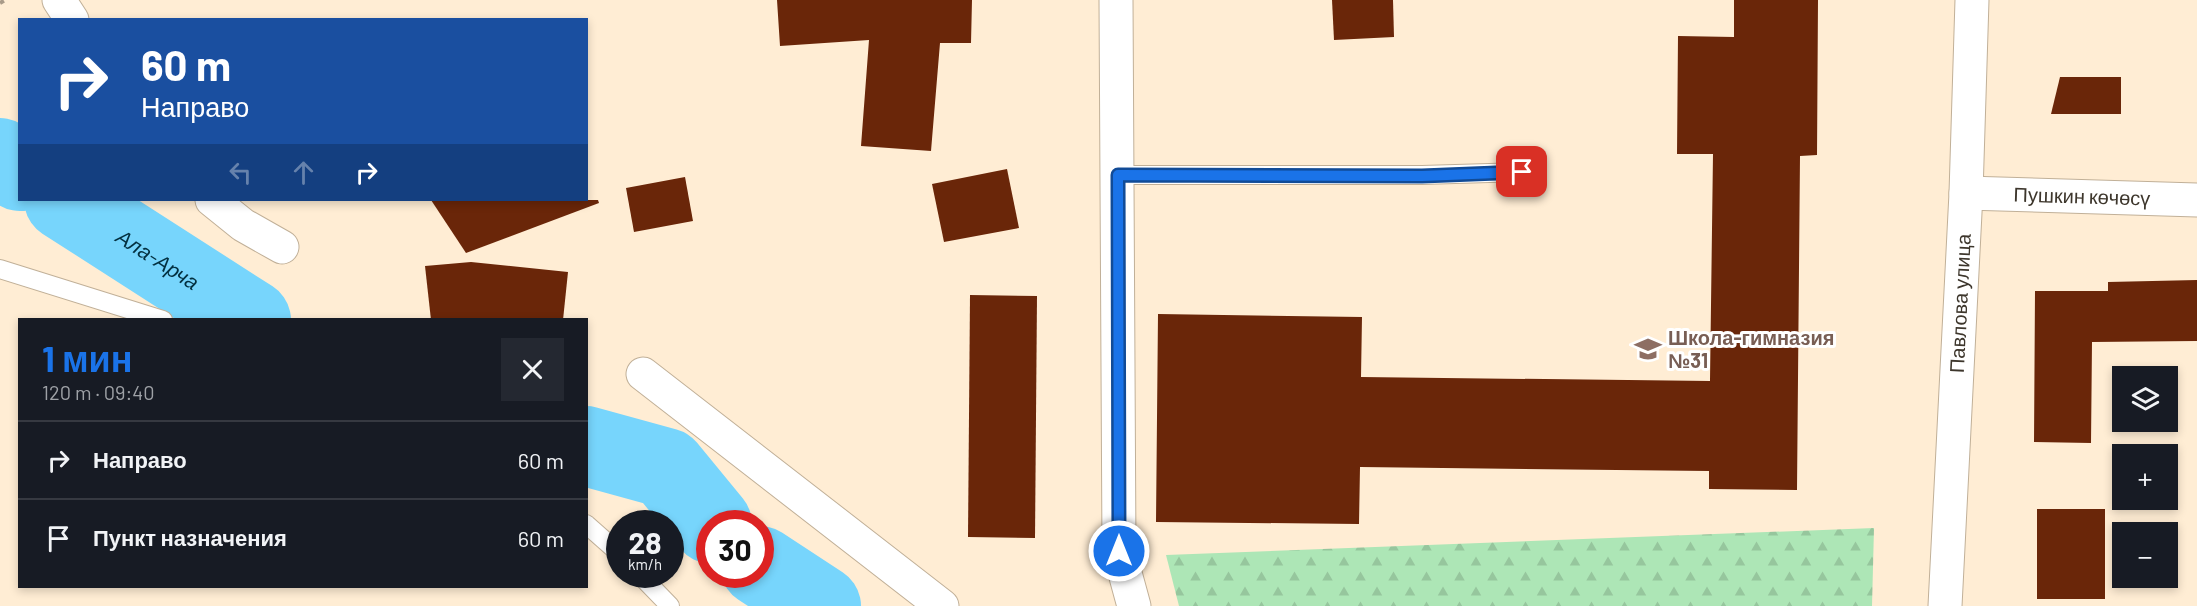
<!DOCTYPE html>
<html lang="ru">
<meta charset="utf-8">
<style>
:root{--surface:#171b24;--page:#242831;--text:#f1f3f6;--muted:#9ea1a6;--line:#363941;--accent:#1a73e8}
body{margin:0;font-family:Barlow,sans-serif;background:var(--page);color:var(--text);height:100vh;display:flex;flex-direction:column;font-size:22px;white-space:nowrap}
*{box-sizing:border-box;margin:0}
p{font-size:20px;color:var(--muted)}
.icon{flex:none;width:33px;height:33px;fill:none;stroke:currentColor;stroke-width:2;stroke-linecap:round;stroke-linejoin:round}
.map{position:relative;flex:1;overflow:hidden}
.panel{position:absolute;left:18px;top:318px;width:570px;height:270px;display:flex;flex-direction:column;background:var(--surface);border-radius:0px;box-shadow:0 3px 9px #0003}
.panel>*{flex:none}
.top-card{position:absolute;left:18px;top:18px;width:570px;height:183px;border-radius:0px;box-shadow:0 3px 9px #0003;background:#1a4fa0;color:#fff;overflow:hidden}
.controls{position:absolute;left:2112px;top:366px;display:grid;gap:12px}
.controls a{display:grid;place-items:center;width:66px;height:66px;border-radius:0px;background:var(--surface);box-shadow:0 3px 9px #0003;font-size:30px}
.speed{position:absolute;left:606px;top:510px;display:flex;gap:12px;font-size:30px;font-weight:700;text-align:center}
.speed>*{display:grid;place-content:center;width:78px;height:78px;border-radius:50%;background:var(--surface);box-shadow:0 3px 9px #0003;line-height:1}
.speed small{font-size:15px;font-weight:400}
.speed .limit{border:9px solid #d22;background:#fff;color:#111}
.pin{position:absolute;display:grid;place-items:center;width:51px;height:51px;color:#fff;margin:-26px;border-radius:12px;box-shadow:0 3px 9px #0006}
.me{position:absolute;width:66px;margin:-33px;rotate:0deg;stroke-linejoin:round;filter:drop-shadow(0 0 4px #0008)}
.turn{display:flex;align-items:center;gap:21px;height:126px;padding:0 24px;font-size:27px}
.turn .icon{width:78px;height:78px;stroke-width:2.5}
.turn b{display:block;font-size:42px;line-height:51px}
.lanes{display:flex;align-items:center;height:57px;padding:0 24px;background:#0003;justify-content:center;gap:30px;direction:ltr}
.lanes .off{opacity:.35}
.round{display:grid;place-items:center;flex:none;width:63px;height:63px;border-radius:0px;background:var(--page)}
.overview{display:flex;align-items:center;justify-content:space-between;height:102px;padding:0 24px}
h1{font-size:36px;font-weight:700;line-height:45px;color:var(--accent)}
ul{padding:0;list-style:none}
li{display:flex;align-items:center;gap:18px;height:78px;padding:0 24px;border-top:2px solid var(--line)}
li div{flex:1}
li b{display:block;font-size:22px}
li em{font-style:normal}
.map>svg:first-child{display:block}
.forest{fill:url(#forest-firs)}
.lines{fill:none;stroke-linecap:round;stroke-linejoin:round}
.river{stroke:#77d5fc;stroke-width:80}
.building{fill:#6a2609}
.service-casing{stroke:#c1b098;stroke-width:20}
.minor-casing{stroke:#c1b098;stroke-width:35}
.path{stroke:#a99b89;stroke-width:4;stroke-dasharray:4.5 4.5;stroke-linecap:butt}
.service{stroke:#fff;stroke-width:18}
.minor{stroke:#fff;stroke-width:33}
.route-casing{stroke:#114b97;stroke-width:15}
.route{stroke:#1a73e8;stroke-width:10}
.labels{text-anchor:middle;stroke-width:6;stroke-linejoin:round;paint-order:stroke}
.street-label{font-size:20px;fill:#3d362c;stroke:#fff}
.education-label{font-size:20px;font-weight:bold;fill:#785e54;stroke:#fff;text-anchor:start}
.water-label{font-size:21px;font-style:italic;fill:#033040;stroke:#fff}
</style>
<div class="map">
<svg width="2197" height="606" viewBox="0 0 2197 606">
<defs>
<pattern id="forest-firs" width="22" height="20" patternUnits="userSpaceOnUse" patternTransform="scale(1.5)"><rect width="22" height="20" fill="#ade6b6"/><path d="M5 1l3.5 6h-7zM16 11l3.5 6h-7z" fill="#96c69d"/></pattern>
</defs>
<rect width="100%" height="100%" fill="#ffedd4"/>
<path class="forest" d="M1874,528L1872,606H1179L1166,555Z"/>
<g class="lines">
<g class="river">
<path d="M0,158L20,171"/>
<path id="s1" d="M64,200L251,320"/>
<path d="M586,446L666,468L712,524"/>
<path d="M760,566L821,606"/>
</g>
</g>
<g class="building">
<path d="M777,0H972L971,43H940L931,151L861,146L869,40L780,46Z"/>
<path d="M1332,0H1393L1394,37L1334,40Z"/>
<path d="M1734,0H1818L1817,155L1800,156L1797,490L1709,489V471L1360,467L1359,524L1156,522L1158,314L1362,317L1361,377L1710,381L1713,154H1677L1678,36L1734,37Z"/>
<path d="M2060,77H2121V114H2051Z"/>
<path d="M1007,169L1019,228L944,242L932,184Z"/>
<path d="M685,177L693,221L634,232L626,188Z"/>
<path d="M431,200H598L599,203L466,253Z"/>
<path d="M471,262L568,272L563,320H431L425,266Z"/>
<path d="M2197,280V341L2092,342L2091,443L2034,442L2035,291H2108V282Z"/>
<path d="M970,295L1037,296L1035,538L968,537Z"/>
<rect x="2037" y="509" width="68" height="90"/>
</g>
<g class="lines">
<defs>
<g id="service">
<path d="M1118,175H1422L1523,172"/>
<path d="M0,269L163,320"/>
<path d="M586,524L620,554"/>
<path d="M639,574L670,606"/>
</g>
<g id="minor">
<path d="M59,0L72,20"/>
<path d="M1116,0L1119,551L1134,606"/>
<path id="s2" d="M1966,193L2197,200"/>
<path d="M212,200L243,225L282,247"/>
<path d="M643,374L942,606"/>
<path id="s3" d="M1945,606L1966,193L1972,0"/>
</g>
</defs>
<use href="#service" class="service-casing"/>
<use href="#minor" class="minor-casing"/>
<path class="path" d="M0,3L5,0"/>
<use href="#service" class="service"/>
<use href="#minor" class="minor"/>
</g>
<g class="lines">
<defs>
<path id="route" d="M1119,551L1118,175L1422,176L1522,172"/>
</defs>
<use href="#route" class="route-casing"/>
<use href="#route" class="route"/>
</g>
<defs>
<symbol id="school-bare" viewBox="-9 -9 18 18"><path d="M0-5L7-2L0 1L-7-2ZM-4 1L0 2.5L4 1V4Q0 6-4 4Z" fill="#8d6e63" stroke="#fff" stroke-width="2.5" paint-order="stroke"/></symbol>
</defs>
<g fill-rule="evenodd">
<use href="#school-bare" x="1629" y="330" width="38" height="38"/>
</g>
<g class="labels">
<g class="street-label">
<text dy="7" stroke="none"><textPath href="#s2" startOffset="116">Пушкин көчөсү</textPath></text>
<text dy="7" stroke="none"><textPath href="#s3" startOffset="303">Павлова улица</textPath></text>
</g>
<g class="education-label">
<text x="1668" y="345">Школа-гимназия<tspan x="1668" dy="23">№31</tspan></text>
</g>
<g class="water-label">
<text dy="7" stroke="none"><textPath href="#s1" startOffset="111">Ала-Арча</textPath></text>
</g>
</g>
</svg>
<div class="controls">
<a><svg class="icon" aria-label="layers" viewBox="0 0 24 24"><path d="M12 4l9 5-9 5-9-5zM3 14l9 5 9-5"/></svg></a>
<a>+</a>
<a>−</a>
</div>
<div class="speed"><div>28<small>km/h</small></div><div class="limit">30</div></div>
<div class="pin" style="left:1522px;top:172px;background:#d93025"><svg class="icon" aria-label="arrive" viewBox="0 0 24 24"><path d="M6 21V4h12l-3 4 3 4H6"/></svg></div>
<svg class="me" style="left:1119px;top:551px" viewBox="-20 -20 40 40"><circle r="17" fill="#1a73e8" stroke="#fff" stroke-width="3"/><path d="M0-11L8 9 0 5-8 9z" fill="#fff"/></svg>
<div class="top-card">
<div class="turn"><svg class="icon" aria-label="right" viewBox="0 0 24 24"><path d="M7 20v-9h11M14 6l5 5-5 5"/></svg><div><b>60 m</b>Направо</div></div>
<div class="lanes"><svg class="icon off" aria-label="left" viewBox="0 0 24 24"><path d="M17 20v-9H6M10 6l-5 5 5 5"/></svg><svg class="icon off" aria-label="ahead" viewBox="0 0 24 24"><path d="M12 20V5M6 11l6-6 6 6"/></svg><svg class="icon" aria-label="right" viewBox="0 0 24 24"><path d="M7 20v-9h11M14 6l5 5-5 5"/></svg></div>
</div>
<section class="panel">
<div class="overview"><div><h1>1 мин</h1><p>120 m · 09:40</p></div><a class="round"><svg class="icon" aria-label="close" viewBox="0 0 24 24"><path d="M6 6l12 12M18 6L6 18"/></svg></a></div>
<ul>
<li><svg class="icon" aria-label="right" viewBox="0 0 24 24"><path d="M7 20v-9h11M14 6l5 5-5 5"/></svg><div><b>Направо</b></div><em>60 m</em></li>
<li><svg class="icon" aria-label="arrive" viewBox="0 0 24 24"><path d="M6 21V4h12l-3 4 3 4H6"/></svg><div><b>Пункт назначения</b></div><em>60 m</em></li>
</ul>
</section>
</div>
